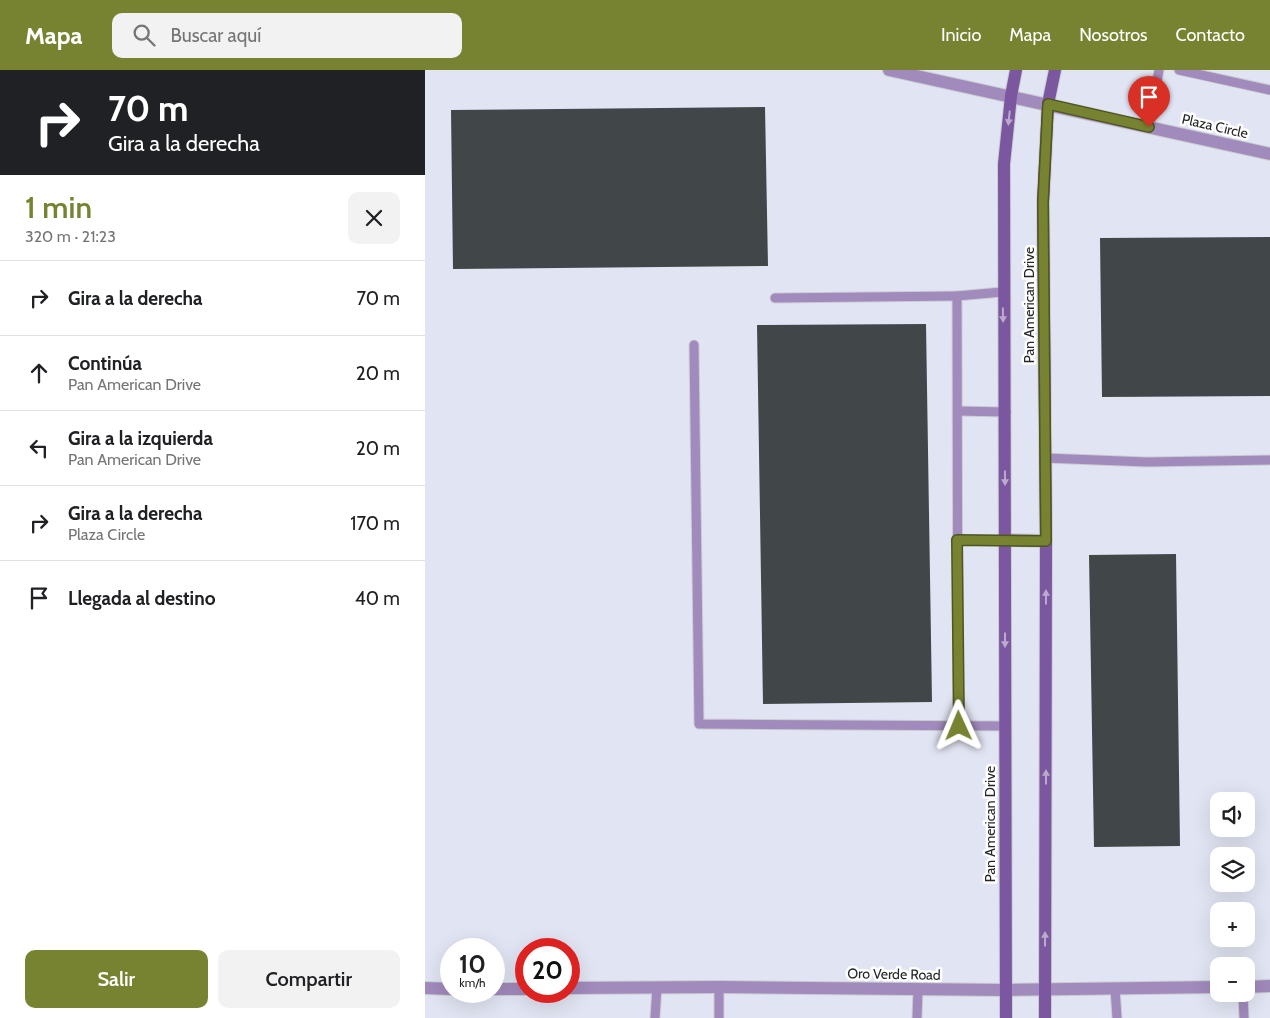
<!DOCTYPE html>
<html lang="es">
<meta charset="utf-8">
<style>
:root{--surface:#fff;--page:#f2f2f2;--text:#202124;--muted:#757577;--line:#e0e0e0;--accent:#778331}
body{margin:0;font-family:Cabin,sans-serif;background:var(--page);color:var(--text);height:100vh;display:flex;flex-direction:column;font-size:19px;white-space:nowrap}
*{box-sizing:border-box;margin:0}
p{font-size:16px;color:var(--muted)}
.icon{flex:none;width:28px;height:28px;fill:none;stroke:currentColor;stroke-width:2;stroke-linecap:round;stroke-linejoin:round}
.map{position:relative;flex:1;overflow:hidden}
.panel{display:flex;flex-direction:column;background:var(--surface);width:425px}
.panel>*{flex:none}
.guide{background:#202124;color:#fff;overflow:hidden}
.fabs{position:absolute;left:785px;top:722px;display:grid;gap:10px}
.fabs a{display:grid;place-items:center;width:45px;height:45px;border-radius:10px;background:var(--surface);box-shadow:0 5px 20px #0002;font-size:25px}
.speed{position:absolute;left:15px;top:868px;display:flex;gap:10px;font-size:25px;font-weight:700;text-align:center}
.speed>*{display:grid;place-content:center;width:65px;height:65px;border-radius:50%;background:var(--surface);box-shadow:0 5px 20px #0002;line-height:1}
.speed small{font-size:12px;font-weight:400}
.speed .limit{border:8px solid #d22;background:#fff;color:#111}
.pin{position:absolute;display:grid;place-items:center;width:42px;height:42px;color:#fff;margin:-51px -21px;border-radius:50% 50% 50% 0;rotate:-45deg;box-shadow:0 0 5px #0007}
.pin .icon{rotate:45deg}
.me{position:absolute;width:55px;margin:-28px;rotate:359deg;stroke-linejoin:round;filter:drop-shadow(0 0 4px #0008)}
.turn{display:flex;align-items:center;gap:18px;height:105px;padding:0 25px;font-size:22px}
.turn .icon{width:65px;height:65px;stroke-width:2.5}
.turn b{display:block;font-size:35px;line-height:42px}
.round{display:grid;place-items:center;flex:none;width:52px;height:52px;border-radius:10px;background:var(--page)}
.overview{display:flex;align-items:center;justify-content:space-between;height:85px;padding:0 25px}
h1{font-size:30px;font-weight:600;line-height:38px;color:var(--accent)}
.primary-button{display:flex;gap:10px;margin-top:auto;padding:10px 25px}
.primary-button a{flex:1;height:58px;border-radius:10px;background:var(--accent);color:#fff;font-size:20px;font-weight:600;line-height:58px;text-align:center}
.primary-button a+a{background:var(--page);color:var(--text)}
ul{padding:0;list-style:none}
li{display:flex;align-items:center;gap:15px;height:75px;padding:0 25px;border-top:1px solid var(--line)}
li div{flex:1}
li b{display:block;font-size:19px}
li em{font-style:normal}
header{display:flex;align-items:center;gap:30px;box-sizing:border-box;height:70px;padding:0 25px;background:var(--accent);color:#fff}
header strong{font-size:24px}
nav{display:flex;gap:28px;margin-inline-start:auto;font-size:18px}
.search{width:350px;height:45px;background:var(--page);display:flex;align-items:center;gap:12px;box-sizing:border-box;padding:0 18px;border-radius:10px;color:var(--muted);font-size:19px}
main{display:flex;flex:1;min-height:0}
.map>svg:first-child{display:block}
.built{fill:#e1e4f2;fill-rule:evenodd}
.building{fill:#414649}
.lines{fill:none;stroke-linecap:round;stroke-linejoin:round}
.lane-casing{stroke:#cbccd2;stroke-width:11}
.street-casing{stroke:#cbccd2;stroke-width:14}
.secondary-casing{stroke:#cbccd2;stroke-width:14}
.lane{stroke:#a18abc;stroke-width:9}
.street{stroke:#a18abc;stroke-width:12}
.secondary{stroke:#7a579f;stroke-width:12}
.oneway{fill:#bcaace}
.route-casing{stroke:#4d5520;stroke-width:12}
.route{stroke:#778331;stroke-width:9}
.labels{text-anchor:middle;stroke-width:5;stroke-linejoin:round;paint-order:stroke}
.street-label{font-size:14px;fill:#252628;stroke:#fefefe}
</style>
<header>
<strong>Mapa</strong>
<div class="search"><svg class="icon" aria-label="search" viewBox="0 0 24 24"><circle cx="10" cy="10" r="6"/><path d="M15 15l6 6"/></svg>Buscar aquí</div>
<nav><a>Inicio</a><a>Mapa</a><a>Nosotros</a><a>Contacto</a></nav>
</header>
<main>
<section class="panel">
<div class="guide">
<div class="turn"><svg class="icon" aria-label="right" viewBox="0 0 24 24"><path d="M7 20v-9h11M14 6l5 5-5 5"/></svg><div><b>70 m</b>Gira a la derecha</div></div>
</div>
<div class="overview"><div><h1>1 min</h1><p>320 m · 21:23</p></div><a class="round"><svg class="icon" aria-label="close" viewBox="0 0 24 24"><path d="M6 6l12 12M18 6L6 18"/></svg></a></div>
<ul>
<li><svg class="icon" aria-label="right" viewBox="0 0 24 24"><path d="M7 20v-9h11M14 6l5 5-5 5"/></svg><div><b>Gira a la derecha</b></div><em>70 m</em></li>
<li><svg class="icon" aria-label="ahead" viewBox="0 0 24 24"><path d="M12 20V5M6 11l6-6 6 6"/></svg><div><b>Continúa</b><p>Pan American Drive</p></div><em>20 m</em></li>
<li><svg class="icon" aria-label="left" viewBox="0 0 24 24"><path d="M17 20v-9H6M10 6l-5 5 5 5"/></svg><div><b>Gira a la izquierda</b><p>Pan American Drive</p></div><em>20 m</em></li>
<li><svg class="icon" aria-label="right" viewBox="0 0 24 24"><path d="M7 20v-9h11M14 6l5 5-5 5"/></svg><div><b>Gira a la derecha</b><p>Plaza Circle</p></div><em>170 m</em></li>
<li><svg class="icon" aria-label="arrive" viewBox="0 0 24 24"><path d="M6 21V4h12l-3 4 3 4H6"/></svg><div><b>Llegada al destino</b></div><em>40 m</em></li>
</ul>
<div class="primary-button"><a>Salir</a><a>Compartir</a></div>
</section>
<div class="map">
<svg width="845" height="948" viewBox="0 0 845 948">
<rect width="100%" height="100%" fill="#eff1f7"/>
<path class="built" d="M0,0H845V948H0ZM794,731H821V759H794ZM794,786H821V814H794ZM794,841H821V869H794ZM26,879H69V921H26ZM101,879H144V921H101ZM794,896H821V924H794Z"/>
<g class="building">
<path d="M340,37L343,196L28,199L26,40Z"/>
<path d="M845,167V326L677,327L675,168Z"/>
<path d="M501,254L507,632L338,634L332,255Z"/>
<path d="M751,484L755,776L669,777L664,485Z"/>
</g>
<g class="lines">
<defs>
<g id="lane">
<path d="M754,0L845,20"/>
<path d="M724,57L734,0"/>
<path d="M350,228L532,226"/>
<path d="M269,275L274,654L581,656"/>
<path d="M533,341L581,342"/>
<path d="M620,388L722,392L845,390"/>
<path d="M531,470H580"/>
<path d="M533,656L532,226L577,222"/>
<path d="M690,918L692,948"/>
<path d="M818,924L819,948"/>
<path d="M230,948L232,917"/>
<path d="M294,948V917"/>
<path d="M492,948L493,919"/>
</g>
<g id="street">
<path d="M464,0L845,84"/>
<path d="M580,470L621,471"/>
<path d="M821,917L845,916"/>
<path d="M0,918L26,919"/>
<path d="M144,918L294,917L580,920L794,917"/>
<path d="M69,919H101"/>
</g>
<g id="secondary">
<path d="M581,948L579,94L586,26L591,0"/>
<path d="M620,948L621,471L618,132L623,34L630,0"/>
</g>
</defs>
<use href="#lane" class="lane-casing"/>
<use href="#street" class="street-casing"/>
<use href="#secondary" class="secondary-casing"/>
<use href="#lane" class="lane"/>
<use href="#street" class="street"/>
<use href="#secondary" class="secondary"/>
</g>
<defs><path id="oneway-solid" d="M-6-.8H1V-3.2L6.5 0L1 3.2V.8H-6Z" transform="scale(1.25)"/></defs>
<g class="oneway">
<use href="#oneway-solid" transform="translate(584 48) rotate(96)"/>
<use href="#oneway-solid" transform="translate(578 245) rotate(89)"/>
<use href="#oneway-solid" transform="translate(580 408) rotate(90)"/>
<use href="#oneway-solid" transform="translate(621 527) rotate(-90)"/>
<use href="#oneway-solid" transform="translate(580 570) rotate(90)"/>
<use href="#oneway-solid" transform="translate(621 707) rotate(-90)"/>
<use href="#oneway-solid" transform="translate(620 869) rotate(-90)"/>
</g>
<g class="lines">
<defs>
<path id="route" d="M534,656L532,470L621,471L618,132L623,34L724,57"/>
</defs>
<use href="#route" class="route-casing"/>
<use href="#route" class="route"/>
</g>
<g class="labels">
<g class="street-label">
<text transform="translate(790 56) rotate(13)" y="5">Plaza Circle</text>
<text transform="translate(604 235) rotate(-90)" y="5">Pan American Drive</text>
<text transform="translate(565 754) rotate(-90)" y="5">Pan American Drive</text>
<text transform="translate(469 904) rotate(1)" y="5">Oro Verde Road</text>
</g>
</g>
</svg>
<div class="fabs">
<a><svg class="icon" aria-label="sound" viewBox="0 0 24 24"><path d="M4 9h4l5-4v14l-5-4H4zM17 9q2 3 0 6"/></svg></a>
<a><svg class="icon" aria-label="layers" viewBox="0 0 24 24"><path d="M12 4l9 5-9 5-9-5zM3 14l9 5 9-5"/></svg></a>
<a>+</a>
<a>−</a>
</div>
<div class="speed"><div>10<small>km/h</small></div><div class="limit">20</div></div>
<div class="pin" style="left:724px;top:57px;background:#d93025"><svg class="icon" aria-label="arrive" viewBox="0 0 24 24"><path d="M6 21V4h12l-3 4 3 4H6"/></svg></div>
<svg class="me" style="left:534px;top:656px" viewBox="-20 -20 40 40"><path d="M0-17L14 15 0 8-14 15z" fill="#778331" stroke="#fff" stroke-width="4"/></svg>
</div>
</main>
